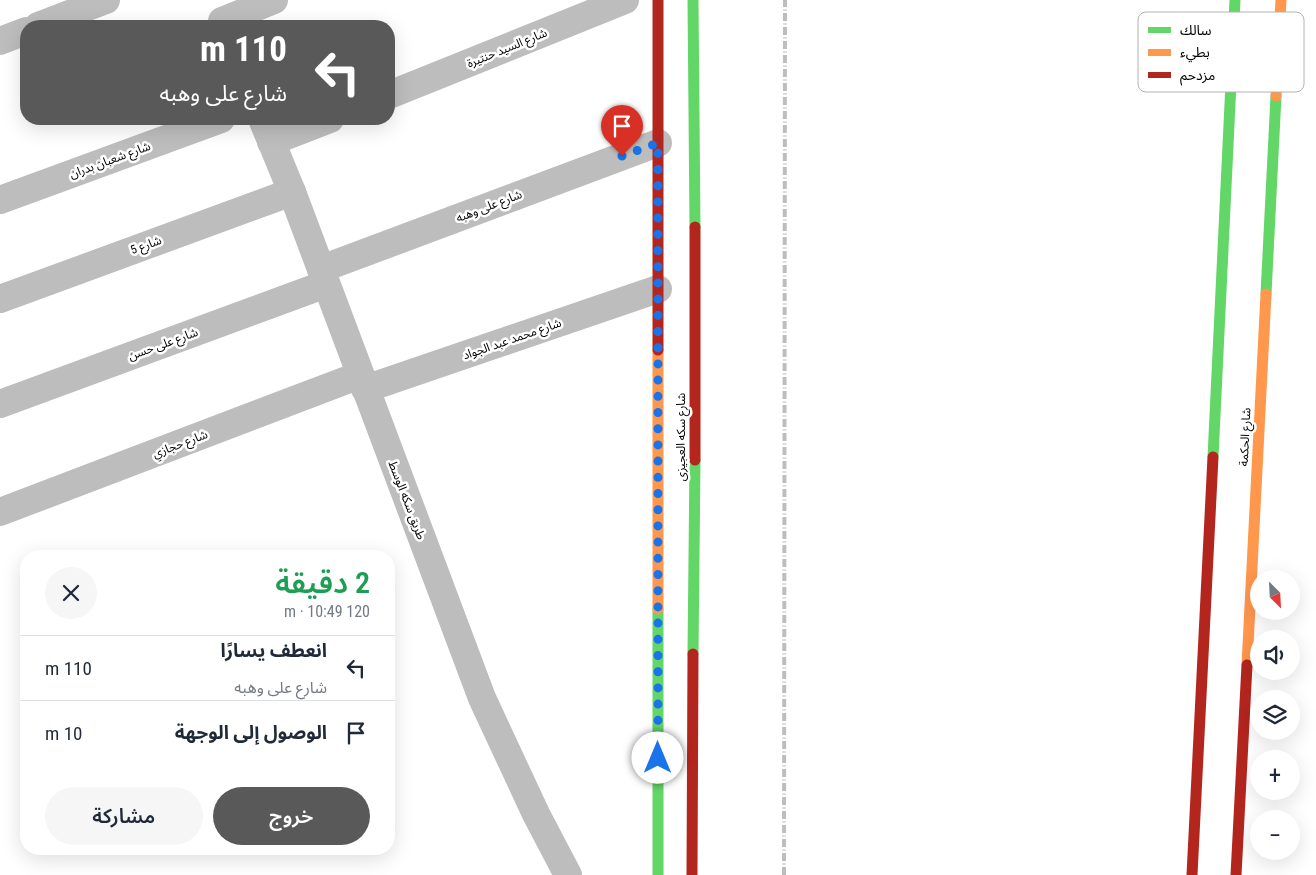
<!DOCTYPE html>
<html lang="ar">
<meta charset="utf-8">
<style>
:root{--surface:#fff;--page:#f6f6f7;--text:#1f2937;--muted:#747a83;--line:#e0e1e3;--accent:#595959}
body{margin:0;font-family:"Roboto Condensed","Noto Sans Arabic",sans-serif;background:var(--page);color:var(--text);direction:rtl;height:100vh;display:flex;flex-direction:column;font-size:19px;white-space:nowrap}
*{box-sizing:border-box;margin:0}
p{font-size:16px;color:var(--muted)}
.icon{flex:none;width:28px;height:28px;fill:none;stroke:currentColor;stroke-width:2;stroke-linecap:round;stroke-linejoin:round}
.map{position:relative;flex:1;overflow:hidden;direction:ltr}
.drawer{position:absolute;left:20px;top:550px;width:375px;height:305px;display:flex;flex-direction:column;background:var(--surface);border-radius:20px;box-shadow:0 5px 20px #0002;direction:rtl}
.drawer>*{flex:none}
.banner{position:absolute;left:20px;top:20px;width:375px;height:105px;border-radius:20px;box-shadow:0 5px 20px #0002;direction:rtl;background:#595959;color:#fff;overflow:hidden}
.needle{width:32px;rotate:156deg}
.fabs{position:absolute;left:1250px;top:570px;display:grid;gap:10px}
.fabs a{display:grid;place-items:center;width:50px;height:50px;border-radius:50%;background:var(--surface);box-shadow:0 5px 20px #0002;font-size:25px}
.pin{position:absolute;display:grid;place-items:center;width:42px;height:42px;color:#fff;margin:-51px -21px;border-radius:50% 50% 50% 0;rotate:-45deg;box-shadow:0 0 5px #0007}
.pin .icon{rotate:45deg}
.me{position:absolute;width:55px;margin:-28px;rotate:0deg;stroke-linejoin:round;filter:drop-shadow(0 0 4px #0008)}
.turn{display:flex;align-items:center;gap:18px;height:105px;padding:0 25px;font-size:22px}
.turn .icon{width:65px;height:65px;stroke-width:2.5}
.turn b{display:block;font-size:35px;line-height:42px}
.round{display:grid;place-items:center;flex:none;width:52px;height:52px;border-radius:26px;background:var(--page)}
.head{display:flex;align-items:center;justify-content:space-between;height:85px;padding:0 25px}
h1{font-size:30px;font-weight:600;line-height:38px;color:#1e9e55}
.action{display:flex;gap:10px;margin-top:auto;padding:10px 25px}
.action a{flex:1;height:58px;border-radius:30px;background:var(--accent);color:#fff;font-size:20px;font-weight:600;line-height:58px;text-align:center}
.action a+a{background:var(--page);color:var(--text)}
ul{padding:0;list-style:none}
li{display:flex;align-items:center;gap:15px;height:65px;padding:0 25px;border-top:1px solid var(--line)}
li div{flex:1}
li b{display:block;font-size:19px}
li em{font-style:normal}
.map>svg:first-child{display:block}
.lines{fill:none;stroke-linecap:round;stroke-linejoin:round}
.street{stroke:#bdbdbd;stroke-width:28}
.fast{stroke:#63d668;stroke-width:11}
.slow{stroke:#ff974d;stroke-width:11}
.jam{stroke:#b3261e;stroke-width:11}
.rail{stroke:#bdbdbd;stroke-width:4;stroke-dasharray:8 2.5 1 2.5;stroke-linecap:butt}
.route{stroke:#1a73e8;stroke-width:9;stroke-dasharray:0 16.2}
.labels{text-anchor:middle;stroke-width:5;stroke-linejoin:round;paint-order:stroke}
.street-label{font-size:12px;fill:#000;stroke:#fff}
.key{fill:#fff;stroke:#b2b2b2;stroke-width:1}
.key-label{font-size:14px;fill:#000}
</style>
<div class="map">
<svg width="1316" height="875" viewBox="0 0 1316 875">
<rect width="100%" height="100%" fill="#fff"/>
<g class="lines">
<g class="street">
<path d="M222,21L274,0"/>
<path d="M38,26L106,0"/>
<path d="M0,41L26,31"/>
<path d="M389,95L625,0"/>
<path d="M262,119L292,192L482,698L536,814L568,875"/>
<path d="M271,142L330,119"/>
<path d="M0,200L221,119"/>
<path d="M321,269L658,143"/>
<path d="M0,299L292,192"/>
<path d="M365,389L658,289"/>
<path d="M0,404L326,284"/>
<path d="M0,512L360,375"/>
</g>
<g class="fast">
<path d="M693,0L695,227"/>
<path d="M1266,294L1276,96"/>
<path d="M1213,457L1235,0"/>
<path d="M658,609V875"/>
<path d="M693,654L695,460"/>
</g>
<g class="slow">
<path d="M1276,96L1281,0"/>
<path d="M658,350V609"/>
<path d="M1247,665L1266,294"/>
</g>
<g class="jam">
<path d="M658,0V350"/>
<path d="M695,460V227"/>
<path d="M692,875L693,654"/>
<path d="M1192,875L1213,457"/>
<path d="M1236,875L1247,665"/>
</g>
<path class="rail" d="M784,875L785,0"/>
</g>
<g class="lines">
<path class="route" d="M622,156L658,143V758"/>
</g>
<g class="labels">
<g class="street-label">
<text transform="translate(507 48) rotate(-22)" y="4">شارع السيد حنتيرة</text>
<text transform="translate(110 160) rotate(-20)" y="4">شارع شعبان بدران</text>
<text transform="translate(489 206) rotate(-21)" y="4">شارع على وهبه</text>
<text transform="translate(146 245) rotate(-20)" y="4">شارع 5</text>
<text transform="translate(512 339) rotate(-19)" y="4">شارع محمد عبد الجواد</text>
<text transform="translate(163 344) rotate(-20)" y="4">شارع على حسن</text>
<text transform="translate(681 437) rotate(-90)" y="4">شارع سكه العجيزى</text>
<text transform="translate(1245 437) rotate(-87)" y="4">شارع الحكمة</text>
<text transform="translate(180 444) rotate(-21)" y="4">شارع حجازي</text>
<text transform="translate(407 500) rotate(69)" y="4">طريق سكه الوسط</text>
</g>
</g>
<rect x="1138" y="12" width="166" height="80" rx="8" class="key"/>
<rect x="1148" y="27" width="23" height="6" fill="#63d668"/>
<rect x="1148" y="49" width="23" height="7" fill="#ff974d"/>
<rect x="1148" y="72" width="23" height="6" fill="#b3261e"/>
<g class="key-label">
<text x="1180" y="35">سالك</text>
<text x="1180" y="57">بطيء</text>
<text x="1180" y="80">مزدحم</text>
</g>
</svg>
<div class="fabs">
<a><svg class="needle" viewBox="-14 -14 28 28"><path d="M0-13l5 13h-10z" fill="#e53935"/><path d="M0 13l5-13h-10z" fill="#747a83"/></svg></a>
<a><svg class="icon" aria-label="sound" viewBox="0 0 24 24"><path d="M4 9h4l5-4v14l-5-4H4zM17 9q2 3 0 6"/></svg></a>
<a><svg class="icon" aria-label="layers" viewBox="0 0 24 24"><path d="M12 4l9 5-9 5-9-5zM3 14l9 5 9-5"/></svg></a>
<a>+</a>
<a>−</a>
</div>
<div class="pin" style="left:622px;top:156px;background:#d93025"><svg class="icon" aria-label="arrive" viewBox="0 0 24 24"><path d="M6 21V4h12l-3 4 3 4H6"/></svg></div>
<svg class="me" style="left:658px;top:758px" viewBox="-20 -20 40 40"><circle r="19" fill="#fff"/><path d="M0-13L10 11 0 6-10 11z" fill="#1a73e8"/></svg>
<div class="banner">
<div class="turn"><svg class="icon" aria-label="left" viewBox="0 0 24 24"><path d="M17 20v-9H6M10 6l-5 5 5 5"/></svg><div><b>110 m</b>شارع على وهبه</div></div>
</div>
<section class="drawer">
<div class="head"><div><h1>2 دقيقة</h1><p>120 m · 10:49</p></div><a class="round"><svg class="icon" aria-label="close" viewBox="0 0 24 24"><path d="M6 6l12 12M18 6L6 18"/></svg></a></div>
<ul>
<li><svg class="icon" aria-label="left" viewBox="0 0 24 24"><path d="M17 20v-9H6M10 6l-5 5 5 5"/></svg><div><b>انعطف يسارًا</b><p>شارع على وهبه</p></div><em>110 m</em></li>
<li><svg class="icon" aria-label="arrive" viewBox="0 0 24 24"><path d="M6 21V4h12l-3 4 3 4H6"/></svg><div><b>الوصول إلى الوجهة</b></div><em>10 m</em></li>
</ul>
<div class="action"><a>خروج</a><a>مشاركة</a></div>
</section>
</div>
